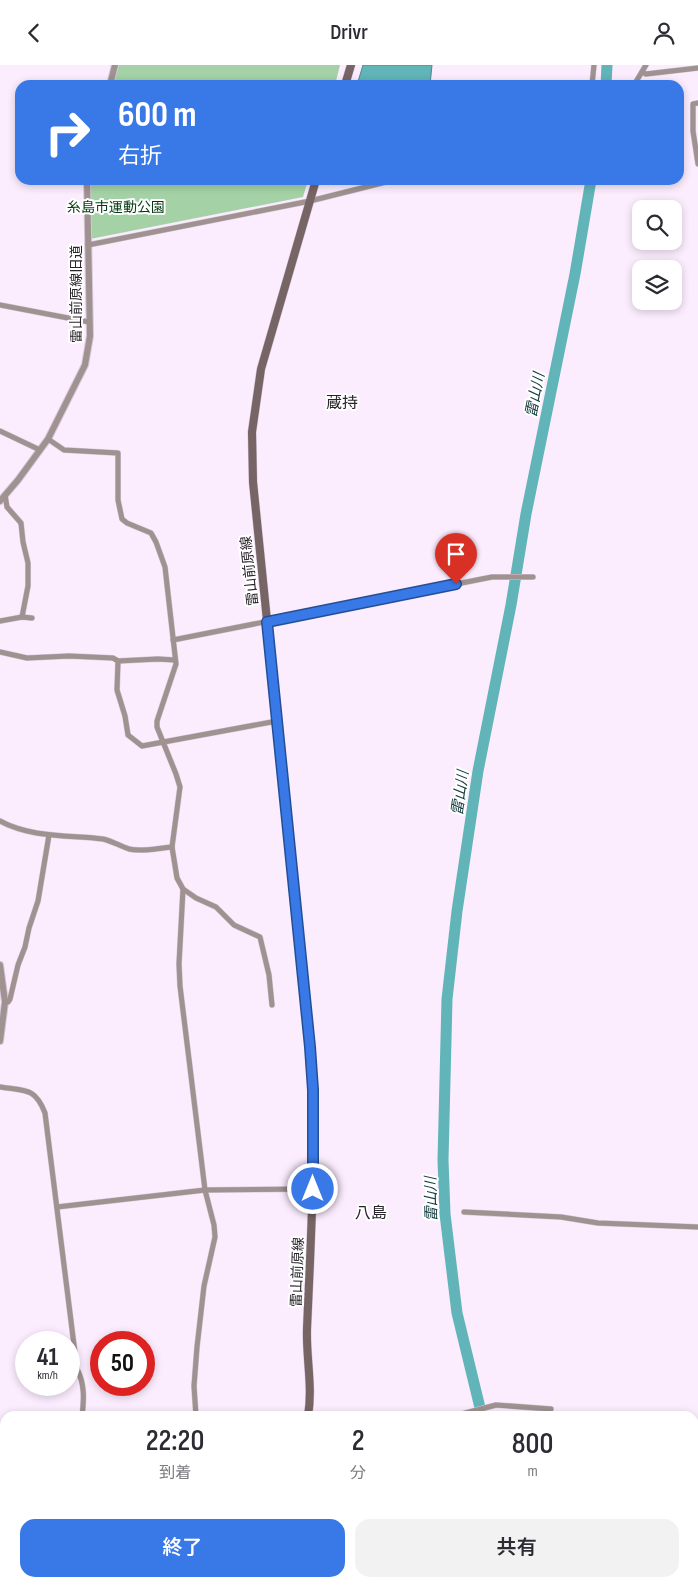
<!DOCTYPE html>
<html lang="ja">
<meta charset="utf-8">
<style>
:root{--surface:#fff;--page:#f2f2f3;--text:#2b2b33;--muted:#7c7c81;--accent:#3879e7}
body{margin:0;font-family:"Sofia Sans Condensed","Noto Sans JP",sans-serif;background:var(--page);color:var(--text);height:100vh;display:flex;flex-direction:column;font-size:19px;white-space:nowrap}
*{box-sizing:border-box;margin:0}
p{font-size:16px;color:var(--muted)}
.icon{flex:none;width:28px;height:28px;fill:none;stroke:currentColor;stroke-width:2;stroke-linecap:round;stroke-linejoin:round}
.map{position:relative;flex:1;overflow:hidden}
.sheet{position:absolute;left:0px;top:1346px;width:699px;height:176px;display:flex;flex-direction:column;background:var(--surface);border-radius:15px 15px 0 0;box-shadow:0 2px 8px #0003}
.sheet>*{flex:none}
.top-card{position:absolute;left:15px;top:15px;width:669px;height:105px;border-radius:15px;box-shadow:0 2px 8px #0003;background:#3879e7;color:#fff;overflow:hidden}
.buttons{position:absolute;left:632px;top:135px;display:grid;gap:10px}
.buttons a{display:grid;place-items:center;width:50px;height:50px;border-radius:10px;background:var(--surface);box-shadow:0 2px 8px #0003;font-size:25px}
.speed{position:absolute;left:15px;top:1266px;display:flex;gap:10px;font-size:25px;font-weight:700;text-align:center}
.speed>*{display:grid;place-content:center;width:65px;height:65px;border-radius:50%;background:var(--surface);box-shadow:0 2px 8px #0003;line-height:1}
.speed small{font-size:12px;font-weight:400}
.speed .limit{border:8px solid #d22;background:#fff;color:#111}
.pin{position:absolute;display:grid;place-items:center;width:42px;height:42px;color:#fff;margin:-51px -21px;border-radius:50% 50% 50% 0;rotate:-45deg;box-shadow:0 0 5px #0007}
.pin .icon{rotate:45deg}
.me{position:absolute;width:55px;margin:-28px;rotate:0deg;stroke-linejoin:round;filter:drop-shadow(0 0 4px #0008)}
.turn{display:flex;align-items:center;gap:18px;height:105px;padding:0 20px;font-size:22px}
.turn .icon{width:65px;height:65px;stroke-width:2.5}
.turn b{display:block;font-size:35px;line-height:42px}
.eta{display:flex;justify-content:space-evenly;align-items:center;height:85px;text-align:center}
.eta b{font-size:30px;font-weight:600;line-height:35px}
.button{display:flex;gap:10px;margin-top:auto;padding:10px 20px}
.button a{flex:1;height:58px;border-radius:15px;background:var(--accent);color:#fff;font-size:20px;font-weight:600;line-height:58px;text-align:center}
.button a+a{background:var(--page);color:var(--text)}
header{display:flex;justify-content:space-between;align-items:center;height:65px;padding:0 20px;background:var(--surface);font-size:22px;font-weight:600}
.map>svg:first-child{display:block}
.green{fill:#a4d2a6}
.water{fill:#61b4b7;stroke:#50888d}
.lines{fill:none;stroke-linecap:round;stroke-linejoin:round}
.river{stroke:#61b4b7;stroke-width:11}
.minor-casing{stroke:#d5c8d8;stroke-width:6}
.tertiary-casing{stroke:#d5c8d8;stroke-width:8}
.secondary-casing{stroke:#d5c8d8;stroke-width:9}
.minor{stroke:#9f9291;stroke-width:5}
.tertiary{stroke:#9f9291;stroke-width:6}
.secondary{stroke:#776464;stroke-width:8}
.route-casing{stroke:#244f96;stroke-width:12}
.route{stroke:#3879e7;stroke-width:9}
.labels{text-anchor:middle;stroke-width:4;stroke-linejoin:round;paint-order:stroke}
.park-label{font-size:14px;fill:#053b10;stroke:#fff}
.street-label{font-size:14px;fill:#29232b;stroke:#fff}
.water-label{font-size:15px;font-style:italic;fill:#133b3d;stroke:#fff}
.quarter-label{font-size:16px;fill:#29232b;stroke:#fff}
</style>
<header><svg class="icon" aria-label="back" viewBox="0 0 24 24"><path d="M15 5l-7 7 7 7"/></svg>Drivr<svg class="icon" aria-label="person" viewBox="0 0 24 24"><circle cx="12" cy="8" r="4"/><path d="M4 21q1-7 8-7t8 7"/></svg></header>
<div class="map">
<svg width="698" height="1522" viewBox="0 0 698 1522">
<rect width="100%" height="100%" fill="#fbecfe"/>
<g class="green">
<path d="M116,0H340L335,20H112Z"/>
<path d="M89,115H308L303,132L90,174Z"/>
</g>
<path class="water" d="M363,0H432L430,20H357Z"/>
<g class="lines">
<g class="river">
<path d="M606,20L607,0"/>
<path d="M482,1351L457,1248L445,1149L443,1095L447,934L457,846L478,706L511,540L526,449L575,209L591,115"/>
<path d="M527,1518L528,1522"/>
</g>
<defs>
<g id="minor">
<path d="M642,7L646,9L698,3"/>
<path d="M592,20L594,0"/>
<path d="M634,20L646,0"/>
<path d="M698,38L693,39V66L698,99"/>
<path d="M88,180L310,136L394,115"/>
<path d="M0,240L89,257"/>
<path d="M0,366L40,385"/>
<path d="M48,374L64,385L118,388V435L122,454L127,458L151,468L156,477L165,502L176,599L157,656V662L176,709L180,722L172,782L177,813L183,824L196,833L216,842L234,860L260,872L269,910L272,940"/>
<path d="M5,430L7,442L21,458L23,477L28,498V521L22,552"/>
<path d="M0,556L22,552L32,553"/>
<path d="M173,575L492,512H533"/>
<path d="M0,587L27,593L69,591L113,593L118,596L117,625L125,651L128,670L142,681L277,656"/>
<path d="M118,596L158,594L175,595"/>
<path d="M0,756C31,773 69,770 103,774C112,776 120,781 129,784C142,787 158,783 172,782"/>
<path d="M183,824L179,899L180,921L205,1125L214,1160L215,1172L204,1221L197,1282L194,1321L196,1351"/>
<path d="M5,937H8L10,934L18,900L25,882L29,863L38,836L49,770"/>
<path d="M0,1022C25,1026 35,1022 45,1048L77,1304C85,1319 84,1335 82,1351"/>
<path d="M57,1142L205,1125L313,1124"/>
<path d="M464,1147L561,1152L598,1158L698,1162"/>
<path d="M454,1351L496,1340L551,1344"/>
<path d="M0,1415L5,1414"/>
<path d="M694,1416H698"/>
<path d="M202,1518V1522"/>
</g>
<g id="tertiary">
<path d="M110,20L115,0"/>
<path d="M0,436L18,415L48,374L85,300L90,271L87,115"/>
<path d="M0,900L5,937L0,976"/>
</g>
<g id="secondary">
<path d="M345,20L351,0"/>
<path d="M308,1351C313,1322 306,1293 307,1264C311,1170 317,1076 310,982L253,417L252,367L261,304L316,115"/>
<path d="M329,1518L330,1522"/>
</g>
</defs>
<use href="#minor" class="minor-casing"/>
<use href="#tertiary" class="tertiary-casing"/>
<use href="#secondary" class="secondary-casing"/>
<use href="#minor" class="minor"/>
<use href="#tertiary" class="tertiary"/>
<use href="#secondary" class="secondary"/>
</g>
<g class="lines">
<defs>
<path id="route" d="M313,1124V1025L310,982L267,557L456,519"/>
</defs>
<use href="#route" class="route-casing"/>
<use href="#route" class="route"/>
</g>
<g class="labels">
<g class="park-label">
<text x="116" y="147">糸島市運動公園</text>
</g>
<g class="street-label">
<text transform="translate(76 229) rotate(-90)" y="5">雷山前原線旧道</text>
<text transform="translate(249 506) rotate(-96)" y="5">雷山前原線</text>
<text transform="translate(297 1207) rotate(-88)" y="5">雷山前原線</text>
</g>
<g class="water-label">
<text transform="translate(535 330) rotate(-79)" y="5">雷山川</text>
<text transform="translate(460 728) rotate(-82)" y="5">雷山川</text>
<text transform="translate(431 1134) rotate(-91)" y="5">雷山川</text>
</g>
<g class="quarter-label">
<text x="342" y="343">蔵持</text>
<text x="371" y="1153">八島</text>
</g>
</g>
</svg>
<div class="buttons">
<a><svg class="icon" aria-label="search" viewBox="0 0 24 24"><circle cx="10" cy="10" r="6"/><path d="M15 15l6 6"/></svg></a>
<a><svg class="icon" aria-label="layers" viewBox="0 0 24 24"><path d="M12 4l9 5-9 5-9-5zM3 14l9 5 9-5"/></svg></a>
</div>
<div class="speed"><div>41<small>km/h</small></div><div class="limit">50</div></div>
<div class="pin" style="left:456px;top:519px;background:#d93025"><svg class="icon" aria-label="arrive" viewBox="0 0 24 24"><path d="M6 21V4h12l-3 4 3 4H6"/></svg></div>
<svg class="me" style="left:313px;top:1124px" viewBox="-20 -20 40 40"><circle r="17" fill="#3879e7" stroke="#fff" stroke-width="3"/><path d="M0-11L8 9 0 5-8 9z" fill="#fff"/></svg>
<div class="top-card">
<div class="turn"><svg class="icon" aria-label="right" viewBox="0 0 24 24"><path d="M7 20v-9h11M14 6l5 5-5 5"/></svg><div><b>600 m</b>右折</div></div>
</div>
<section class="sheet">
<div class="eta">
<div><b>22:20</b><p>到着</p></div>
<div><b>2</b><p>分</p></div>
<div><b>800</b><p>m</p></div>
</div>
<div class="button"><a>終了</a><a>共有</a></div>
</section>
</div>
